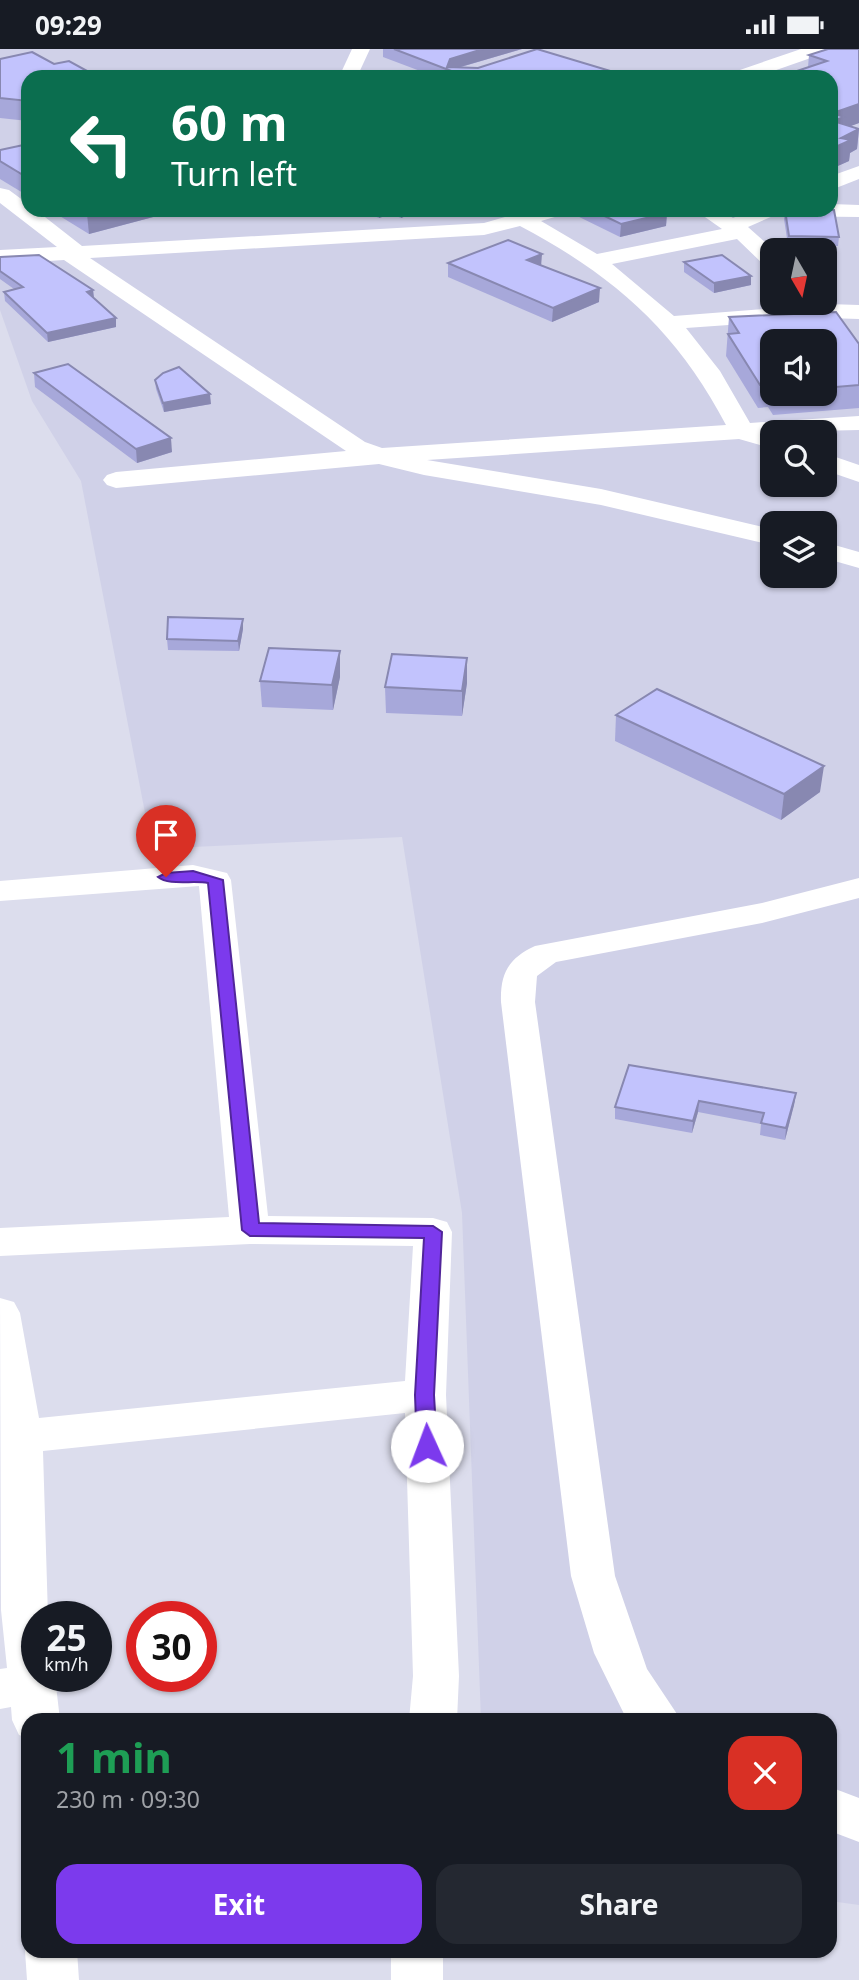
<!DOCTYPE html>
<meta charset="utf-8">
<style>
:root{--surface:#171b24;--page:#242831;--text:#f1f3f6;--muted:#9ea1a6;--accent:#7c3aed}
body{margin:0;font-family:"Noto Sans",sans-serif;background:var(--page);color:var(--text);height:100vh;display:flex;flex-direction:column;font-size:26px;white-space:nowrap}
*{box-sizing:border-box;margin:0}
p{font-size:23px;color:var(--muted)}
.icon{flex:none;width:38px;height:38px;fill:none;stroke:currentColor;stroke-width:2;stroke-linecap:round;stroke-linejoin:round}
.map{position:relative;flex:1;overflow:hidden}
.side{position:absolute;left:21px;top:1664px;width:816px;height:245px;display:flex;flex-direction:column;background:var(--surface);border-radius:21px;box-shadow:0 2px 5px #0004}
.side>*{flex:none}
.hud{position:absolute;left:21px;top:21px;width:817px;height:147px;border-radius:21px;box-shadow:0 2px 5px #0004;background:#0b6e4f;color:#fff;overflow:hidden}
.needle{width:46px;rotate:171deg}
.controls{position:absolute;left:760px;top:189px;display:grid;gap:14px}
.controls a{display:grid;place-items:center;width:77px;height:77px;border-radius:14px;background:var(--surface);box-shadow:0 2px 5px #0004;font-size:35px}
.speed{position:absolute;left:21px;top:1552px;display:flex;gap:14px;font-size:35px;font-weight:700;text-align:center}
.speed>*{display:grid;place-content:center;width:91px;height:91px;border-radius:50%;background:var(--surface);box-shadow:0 2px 5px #0004;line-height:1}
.speed small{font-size:18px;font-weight:400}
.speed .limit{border:10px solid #d22;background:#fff;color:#111}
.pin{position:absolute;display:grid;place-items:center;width:60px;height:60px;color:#fff;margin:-72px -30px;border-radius:50% 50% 50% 0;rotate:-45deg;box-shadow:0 0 7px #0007}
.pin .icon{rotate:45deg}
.me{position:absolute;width:77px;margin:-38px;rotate:358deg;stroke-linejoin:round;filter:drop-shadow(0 0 5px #0008)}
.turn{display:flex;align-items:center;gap:24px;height:147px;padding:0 35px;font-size:32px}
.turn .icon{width:91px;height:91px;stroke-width:2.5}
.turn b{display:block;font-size:49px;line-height:60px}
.round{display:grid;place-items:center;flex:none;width:74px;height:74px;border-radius:21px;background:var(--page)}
.summary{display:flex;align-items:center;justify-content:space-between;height:119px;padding:0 35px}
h1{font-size:42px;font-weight:700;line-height:52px;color:#1e9e55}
.cta{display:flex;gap:14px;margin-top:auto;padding:14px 35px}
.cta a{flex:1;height:80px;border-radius:21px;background:var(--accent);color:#fff;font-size:28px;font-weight:700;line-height:80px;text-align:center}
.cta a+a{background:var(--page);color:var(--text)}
.status{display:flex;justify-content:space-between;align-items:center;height:49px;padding:0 35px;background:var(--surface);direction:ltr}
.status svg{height:19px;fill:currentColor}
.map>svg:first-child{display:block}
.built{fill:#d0d1e8;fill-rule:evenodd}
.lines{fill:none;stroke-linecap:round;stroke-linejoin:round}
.street{fill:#fff;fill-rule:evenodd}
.wall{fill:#a7a8da;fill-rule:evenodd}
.shaded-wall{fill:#8888b1}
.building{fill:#c2c3fd;stroke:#8888b1;stroke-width:2}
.route{fill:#7c3aed;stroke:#51269a;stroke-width:2}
</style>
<div class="status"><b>09:29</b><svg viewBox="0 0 49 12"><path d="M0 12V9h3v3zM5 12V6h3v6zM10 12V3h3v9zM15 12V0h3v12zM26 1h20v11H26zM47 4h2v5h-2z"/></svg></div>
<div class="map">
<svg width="859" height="1931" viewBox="0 0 859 1931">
<rect width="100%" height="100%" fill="#dcdded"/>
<path class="built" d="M0,0H859V1856L830,1852V1671H481L462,1164L402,788L152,800L81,432L32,352L0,261ZM28,28H831V161H28ZM772,201H824V254H772ZM772,292H824V345H772ZM772,383H824V436H772ZM772,474H824V527H772Z"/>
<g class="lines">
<g class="street">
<path d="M352,0H370L357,28H339Z"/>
<path d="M801,0H828L825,4L756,28H729L731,24Z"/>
<path d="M859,117V130L831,141V127Z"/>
<path d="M0,139L9,141L28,155V161H36L82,197L484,174L505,168L509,161H568L565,165L541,172L597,205L722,180L695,161H720L733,169L752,161H831V155L859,156V168L773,167L748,178L774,201L772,217L764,216L737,190L612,215L674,267L827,255L859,256V270L827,269L686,279L720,322L750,374L859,367V381L772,383L769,394L760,396L739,390L427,411L601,440L772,480V496L601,456L424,426L379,415L116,439L107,436L103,431L107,426L116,423L346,402L64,211L0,215V201L57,198L0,154ZM520,177C613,226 677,282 726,376L382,399L365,393L90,209L484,186Z"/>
<path d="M824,404L859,416V433L824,421Z"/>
<path d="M824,493L859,503V519L824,509Z"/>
<path d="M193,816L227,824L231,831L268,1167L433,1169L447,1173L452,1183L446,1346L459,1627L457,1671H409L413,1627L405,1364L43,1402L48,1568H37V1628H55L60,1671H28V1689L19,1686L12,1671L11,1658L0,1660V1620L7,1619L1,1561L0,1249L14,1253L20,1264L39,1369L405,1332L413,1197L250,1195L0,1207V1179L229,1168L199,837L0,852V832Z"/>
<path d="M859,829V849L762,874L556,913L537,927L535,953L615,1527L647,1620L681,1671H627L594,1604L571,1527L501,953C500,924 509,909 535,897L762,854Z"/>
<path d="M830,1738L859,1749V1793L830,1782Z"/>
<path d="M28,1896V1902H77L79,1931H27L25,1902Z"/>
<rect x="391" y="1902" width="52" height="29"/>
</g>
</g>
<g class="wall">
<path d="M383,0H522L461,18L627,28H436L383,8Z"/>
<path d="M859,0V74L850,77L859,80L857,100L850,104L849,112L831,120V28L808,18L809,6Z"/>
<path d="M0,10L28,28V72L0,69Z"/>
<path d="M28,95V147L0,130V101Z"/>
<path d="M50,161H156L157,167L89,185Z"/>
<path d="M359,161H421L401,169L391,165L379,169Z"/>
<path d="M570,161H662L667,164L666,177L620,188L569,163Z"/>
<path d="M785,161L839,188L838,197L788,196L784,170Z"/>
<path d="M0,208L93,241L94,249L116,269V278L48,293L5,252L4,243L14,240L0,230Z"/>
<path d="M684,213L751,236L714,244L684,223Z"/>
<path d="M448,214L541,216L599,253L552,273L448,228Z"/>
<path d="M729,268L859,295V359L773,366L768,358L758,359L726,307ZM772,292H824V345H772Z"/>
<path d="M34,324L172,403L137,414L35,338Z"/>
<path d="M155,331L211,355L164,363L156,340Z"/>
<path d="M243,570V580L239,602L168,601L167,590Z"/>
<path d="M467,609V634L462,667L386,664L385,638Z"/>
<path d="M340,628L333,661L262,658L260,632Z"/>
<path d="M616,666L820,743L781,771L615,692Z"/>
<path d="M796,1044L794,1056L785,1091L760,1086L761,1075L698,1063L692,1084L615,1070V1058Z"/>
</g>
<g class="shaded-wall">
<path d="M483,0H522L450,21L447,18L450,10Z"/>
<path d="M859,55V74L843,80L831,92L833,64Z"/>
<path d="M859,80L857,100L850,104L849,112L831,120V100L841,89Z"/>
<path d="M105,161H156L157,167L89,185L87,165Z"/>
<path d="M379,161H391V165L379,169Z"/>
<path d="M401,161H421L401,169Z"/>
<path d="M667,164L666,177L620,188L621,175Z"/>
<path d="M542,205L541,218L527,211Z"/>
<path d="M751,227V236L714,244V234Z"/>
<path d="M600,239L599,253L552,273L553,259Z"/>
<path d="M93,241L94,250L87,243Z"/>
<path d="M116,269V278L48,293L47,284Z"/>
<path d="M210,345L211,355L164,363L163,354Z"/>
<path d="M171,389L172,403L137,414L136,400Z"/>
<path d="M243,570V580L239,602L238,592Z"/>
<path d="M340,602V628L333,661L332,636Z"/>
<path d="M467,609V634L462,667V642Z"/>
<path d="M824,717L820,743L781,771L784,745Z"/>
<path d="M796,1044L794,1056L785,1091L786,1079Z"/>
<path d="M699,1052L698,1063L692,1084L693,1072Z"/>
</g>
<g class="building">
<path d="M394,0H483L450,10L447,18L478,19L537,0L627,27L467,28Z"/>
<path d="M828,0H859V55L833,64L844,68L833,72L859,80L841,89L851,91L831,100V28H779L827,12L809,6Z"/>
<path d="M32,3L54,15L69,12L98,28H28V52L0,49V10Z"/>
<path d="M28,95V129L0,112V101Z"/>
<path d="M80,161H105L87,165Z"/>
<path d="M592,161H662L667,164L621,175Z"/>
<path d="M785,161H834L839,188L789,187Z"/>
<path d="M508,191L542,205L527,211L600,239L553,259L448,214Z"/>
<path d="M39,206L93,241L87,243L116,269L47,284L4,243L23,238L0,222V208Z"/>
<path d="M722,206L751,227L714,234L684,213Z"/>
<path d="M836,263L859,295V336L824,339V292H772V337L771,335L760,336L728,285L739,284L729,268Z"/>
<path d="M68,315L171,389L136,400L34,324Z"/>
<path d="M179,318L210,345L163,354L155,331L163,324Z"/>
<path d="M168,568L243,570L238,592L167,590Z"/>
<path d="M269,599L340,602L332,636L260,632Z"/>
<path d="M392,605L467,609L462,642L385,638Z"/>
<path d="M657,640L824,717L784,745L616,666Z"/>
<path d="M629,1016L796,1044L786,1079L761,1074L764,1064L699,1052L693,1072L615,1058Z"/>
</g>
<path class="route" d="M193,822L223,831L259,1174L433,1177L442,1183L434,1346L437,1397L434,1403H420L417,1397L415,1346L424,1189L250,1187L242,1181L208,834C193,831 169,837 158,828L166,824Z"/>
</svg>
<div class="controls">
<a><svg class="needle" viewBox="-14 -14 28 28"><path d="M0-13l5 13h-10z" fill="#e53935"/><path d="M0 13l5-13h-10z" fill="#9ea1a6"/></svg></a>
<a><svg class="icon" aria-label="sound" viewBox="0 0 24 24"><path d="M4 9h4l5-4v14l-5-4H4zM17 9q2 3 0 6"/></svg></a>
<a><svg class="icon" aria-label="search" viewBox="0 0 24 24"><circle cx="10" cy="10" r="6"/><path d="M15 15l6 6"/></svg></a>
<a><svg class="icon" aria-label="layers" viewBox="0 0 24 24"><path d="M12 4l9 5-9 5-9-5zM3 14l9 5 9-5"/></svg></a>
</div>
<div class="speed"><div>25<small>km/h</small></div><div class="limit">30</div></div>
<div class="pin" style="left:166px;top:828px;background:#d93025"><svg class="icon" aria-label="arrive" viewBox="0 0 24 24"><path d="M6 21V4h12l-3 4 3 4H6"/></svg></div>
<svg class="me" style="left:427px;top:1397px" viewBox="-20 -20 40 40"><circle r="19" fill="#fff"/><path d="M0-13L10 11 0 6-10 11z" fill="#7c3aed"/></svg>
<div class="hud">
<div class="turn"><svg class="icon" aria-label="left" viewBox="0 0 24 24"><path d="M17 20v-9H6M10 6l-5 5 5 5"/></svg><div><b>60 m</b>Turn left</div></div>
</div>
<section class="side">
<div class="summary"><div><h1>1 min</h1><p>230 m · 09:30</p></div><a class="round" style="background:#d93025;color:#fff"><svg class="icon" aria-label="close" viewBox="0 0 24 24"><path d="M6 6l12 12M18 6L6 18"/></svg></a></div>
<div class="cta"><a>Exit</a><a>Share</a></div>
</section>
</div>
